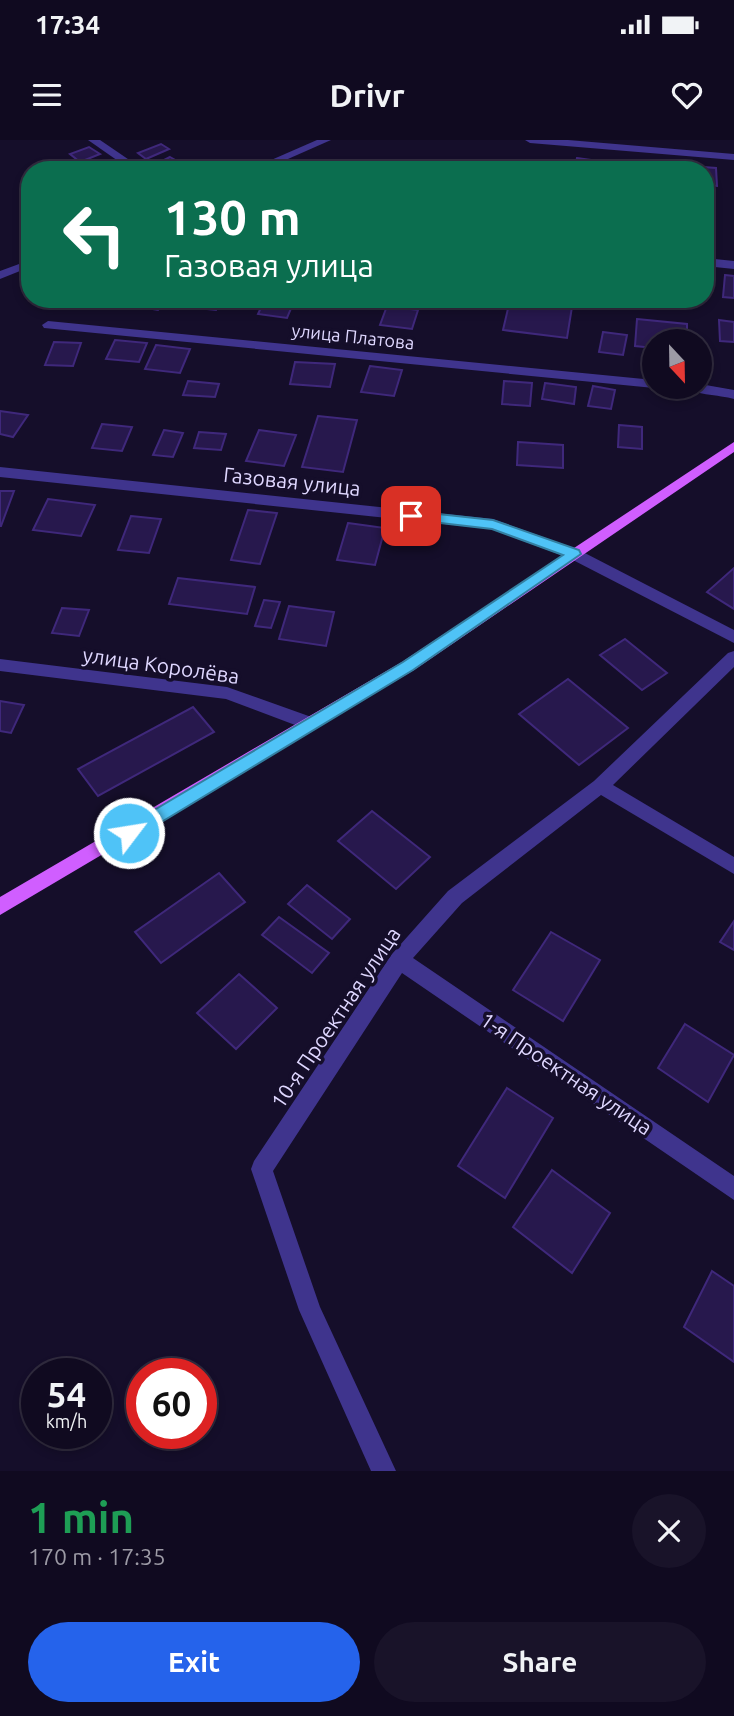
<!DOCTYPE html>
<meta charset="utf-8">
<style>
:root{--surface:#100a20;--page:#191329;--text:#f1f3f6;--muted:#9c9aa5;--line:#302b3e;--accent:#2563eb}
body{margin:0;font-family:Ubuntu,sans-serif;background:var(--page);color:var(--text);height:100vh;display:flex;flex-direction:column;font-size:26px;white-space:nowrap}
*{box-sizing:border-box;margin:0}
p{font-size:23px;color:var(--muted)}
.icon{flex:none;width:38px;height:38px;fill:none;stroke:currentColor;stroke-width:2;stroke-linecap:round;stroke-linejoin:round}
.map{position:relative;height:1331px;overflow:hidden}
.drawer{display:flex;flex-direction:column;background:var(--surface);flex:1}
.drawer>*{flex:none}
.guide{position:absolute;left:21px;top:21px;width:693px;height:147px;border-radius:28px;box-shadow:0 4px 10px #0003,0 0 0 2px var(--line);background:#0b6e4f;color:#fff;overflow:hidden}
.needle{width:46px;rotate:158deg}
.controls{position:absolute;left:642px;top:189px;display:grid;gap:14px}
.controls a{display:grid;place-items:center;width:70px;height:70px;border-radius:50%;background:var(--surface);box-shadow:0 4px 10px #0003,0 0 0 2px var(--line);font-size:35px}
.speed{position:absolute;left:21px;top:1218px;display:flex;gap:14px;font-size:35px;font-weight:700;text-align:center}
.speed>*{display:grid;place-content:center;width:91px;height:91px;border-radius:50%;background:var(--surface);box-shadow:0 4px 10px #0003,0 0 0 2px var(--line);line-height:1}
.speed small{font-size:18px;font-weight:400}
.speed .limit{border:10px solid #d22;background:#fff;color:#111}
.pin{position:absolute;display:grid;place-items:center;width:60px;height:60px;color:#fff;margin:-30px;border-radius:14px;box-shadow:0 4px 10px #0006}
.me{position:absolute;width:77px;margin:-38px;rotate:59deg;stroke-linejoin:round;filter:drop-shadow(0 0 5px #0008)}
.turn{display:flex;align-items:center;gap:24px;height:147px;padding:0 28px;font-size:32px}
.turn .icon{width:91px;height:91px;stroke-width:2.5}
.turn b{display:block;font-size:49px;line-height:60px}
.round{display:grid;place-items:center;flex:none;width:74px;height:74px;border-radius:37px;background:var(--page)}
.head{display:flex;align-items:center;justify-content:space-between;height:119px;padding:0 28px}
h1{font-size:42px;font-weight:700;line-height:52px;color:#1e9e55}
.primary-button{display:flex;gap:14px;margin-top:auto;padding:14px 28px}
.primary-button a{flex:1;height:80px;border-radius:42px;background:var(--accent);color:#fff;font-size:28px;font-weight:700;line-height:80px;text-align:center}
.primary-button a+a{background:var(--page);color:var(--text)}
.status{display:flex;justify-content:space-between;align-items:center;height:49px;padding:0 35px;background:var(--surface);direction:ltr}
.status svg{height:19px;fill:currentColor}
header{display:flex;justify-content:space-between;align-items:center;height:91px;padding:0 28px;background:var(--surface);font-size:32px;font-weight:700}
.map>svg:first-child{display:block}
.building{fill:#27184d;stroke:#3f287b;stroke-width:2}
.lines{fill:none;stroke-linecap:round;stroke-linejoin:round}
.street{fill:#3f348d;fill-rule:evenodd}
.primary{fill:#d05eff;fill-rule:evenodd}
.route{fill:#4fc3f7;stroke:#337fa1;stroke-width:2}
.labels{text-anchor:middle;stroke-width:7;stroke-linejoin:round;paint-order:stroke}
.far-street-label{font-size:18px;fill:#dfd7ff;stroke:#150e2a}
.street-label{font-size:21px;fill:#dfd7ff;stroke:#150e2a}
</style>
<div class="status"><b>17:34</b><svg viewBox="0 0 49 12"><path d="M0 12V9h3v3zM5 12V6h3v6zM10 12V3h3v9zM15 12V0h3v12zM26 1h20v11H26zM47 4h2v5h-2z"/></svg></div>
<header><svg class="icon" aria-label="menu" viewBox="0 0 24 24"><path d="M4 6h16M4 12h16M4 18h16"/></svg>Drivr<svg class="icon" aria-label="heart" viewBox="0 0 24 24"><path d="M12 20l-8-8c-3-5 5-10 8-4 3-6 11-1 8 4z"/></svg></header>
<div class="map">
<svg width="734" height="1331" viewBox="0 0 734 1331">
<rect width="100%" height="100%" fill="#150e2a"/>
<g class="building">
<path d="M161,4L169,9L146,19L138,13Z"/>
<path d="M89,7L100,14L80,22L70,14Z"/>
<path d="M170,17L184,25L167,30L156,24Z"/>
<path d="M577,18L606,22L604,30H574Z"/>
<path d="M689,26L716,28L717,46L705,45V30H689Z"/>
<path d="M725,135L734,136V158L723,157Z"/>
<path d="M132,159H165L158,170L128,165Z"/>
<path d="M189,159H221L216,170L186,167Z"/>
<path d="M265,159H295L287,178L258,174Z"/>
<path d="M323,159H364L362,168L321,164Z"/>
<path d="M510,160L572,167L567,198L503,190Z"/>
<path d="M387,166L418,170L412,189L380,185Z"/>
<path d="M637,179L687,184V201H654V208L635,206Z"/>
<path d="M719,180L734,182V202L720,201Z"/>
<path d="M603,192L627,195L623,215L599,212Z"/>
<path d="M115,200L147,203L139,222L106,219Z"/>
<path d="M54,202L81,203L73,226L45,225Z"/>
<path d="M156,205L190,209L180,233L145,229Z"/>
<path d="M295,222L335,224L330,247L290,244Z"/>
<path d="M370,226L402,230L394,256L361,252Z"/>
<path d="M188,241L219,244L215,257L183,255Z"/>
<path d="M504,241L532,243L530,266L502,264Z"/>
<path d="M545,243L576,247L574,264L542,259Z"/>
<path d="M593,246L615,250L611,269L588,266Z"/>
<path d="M0,271L28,275L13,297L0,294Z"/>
<path d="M318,276L357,280L343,332L302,327Z"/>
<path d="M102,284L132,287L122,311L92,308Z"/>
<path d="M619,285L642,287V309L618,307Z"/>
<path d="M164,290L183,293L173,317L153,315Z"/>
<path d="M259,290L296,295L284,326L246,321Z"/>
<path d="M199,292L226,294L221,310L194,308Z"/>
<path d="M518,302L563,305V328L517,325Z"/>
<path d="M0,351H14L1,386H0Z"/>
<path d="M48,359L95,365L81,396L33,390Z"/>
<path d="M248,370L277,373L260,424L231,420Z"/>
<path d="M131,376L161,379L149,413L118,410Z"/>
<path d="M348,383L385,388L375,425L337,420Z"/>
<path d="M734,428V469L707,452Z"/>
<path d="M178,438L255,447L247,474L169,464Z"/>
<path d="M264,460L280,462L271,488L255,486Z"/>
<path d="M289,466L334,472L326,506L279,499Z"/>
<path d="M62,468L89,470L79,496L52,493Z"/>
<path d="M625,499L667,533L642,550L600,515Z"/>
<path d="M568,539L628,588L579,625L519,574Z"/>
<path d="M0,561L24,565L11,593L0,591Z"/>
<path d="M193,567L214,592L98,656L78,629Z"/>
<path d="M372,671L430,717L396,749L338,701Z"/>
<path d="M219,733L245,762L161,823L135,792Z"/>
<path d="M307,745L350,779L332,799L288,764Z"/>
<path d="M279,777L329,813L312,833L262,795Z"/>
<path d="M734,781V810L720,802Z"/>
<path d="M551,792L600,820L563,881L513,850Z"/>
<path d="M239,834L277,868L236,909L197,873Z"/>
<path d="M685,884L734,915L708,962L658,928Z"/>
<path d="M507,948L553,978L505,1058L458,1026Z"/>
<path d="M552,1030L610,1073L572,1133L513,1087Z"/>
<path d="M712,1131L734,1146V1222L684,1187Z"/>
</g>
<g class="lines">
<g class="street">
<path d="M88,0H100L144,30H131Z"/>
<path d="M317,0H331L263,30H248Z"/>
<path d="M525,0H568L734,14V20L530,3Z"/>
<path d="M705,118L734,121V129L705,126Z"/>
<path d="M30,120V127L0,139V131Z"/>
<path d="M48,181L654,240V247H659L654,248L44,188L42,185Z"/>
<path d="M700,244L734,250V259C720,255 691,254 681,247H700Z"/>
<path d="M0,327L493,379L579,410L734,490V503L569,418L491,389L0,337Z"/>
<path d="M734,511V527L613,645L734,717V734L601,655L462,763L413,818L734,1036V1060L402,833L273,1031L320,1167L396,1331H371L299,1170L251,1029L254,1021L392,814L448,751L594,641L728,513Z"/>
<path d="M0,519L227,547L317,579L319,584L311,591L226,559L0,531Z"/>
</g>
<path class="primary" d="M734,302V312L414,530L0,775V757L402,522Z"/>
</g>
<path class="route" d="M411,371L493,380L579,410L581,414L413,530L135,698H124V688L403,522L563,415L492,389L406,379L404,376Z"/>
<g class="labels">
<g class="far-street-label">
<text transform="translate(353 197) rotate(6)" y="6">улица Платова</text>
</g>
<g class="street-label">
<text transform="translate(292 342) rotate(6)" y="7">Газовая улица</text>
<text transform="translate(161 526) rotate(8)" y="7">улица Королёва</text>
<text transform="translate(336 878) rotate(-56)" y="7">10-я Проектная улица</text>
<text transform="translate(566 934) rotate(34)" y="7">1-я Проектная улица</text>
</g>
</g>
</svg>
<div class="controls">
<a><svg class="needle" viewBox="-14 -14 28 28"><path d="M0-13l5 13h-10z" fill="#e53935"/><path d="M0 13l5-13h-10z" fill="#9c9aa5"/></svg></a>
</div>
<div class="speed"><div>54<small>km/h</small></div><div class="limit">60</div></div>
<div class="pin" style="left:411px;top:376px;background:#d93025"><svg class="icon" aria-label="arrive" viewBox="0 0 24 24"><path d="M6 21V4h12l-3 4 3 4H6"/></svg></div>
<svg class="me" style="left:129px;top:693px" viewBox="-20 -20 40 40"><circle r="17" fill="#4fc3f7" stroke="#fff" stroke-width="3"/><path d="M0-11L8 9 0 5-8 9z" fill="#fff"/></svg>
<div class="guide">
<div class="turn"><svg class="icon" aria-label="left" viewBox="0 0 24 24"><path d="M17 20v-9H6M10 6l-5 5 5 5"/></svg><div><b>130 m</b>Газовая улица</div></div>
</div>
</div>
<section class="drawer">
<div class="head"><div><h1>1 min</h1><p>170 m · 17:35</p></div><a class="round"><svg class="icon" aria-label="close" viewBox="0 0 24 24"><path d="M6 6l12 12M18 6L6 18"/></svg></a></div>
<div class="primary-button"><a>Exit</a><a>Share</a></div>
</section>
